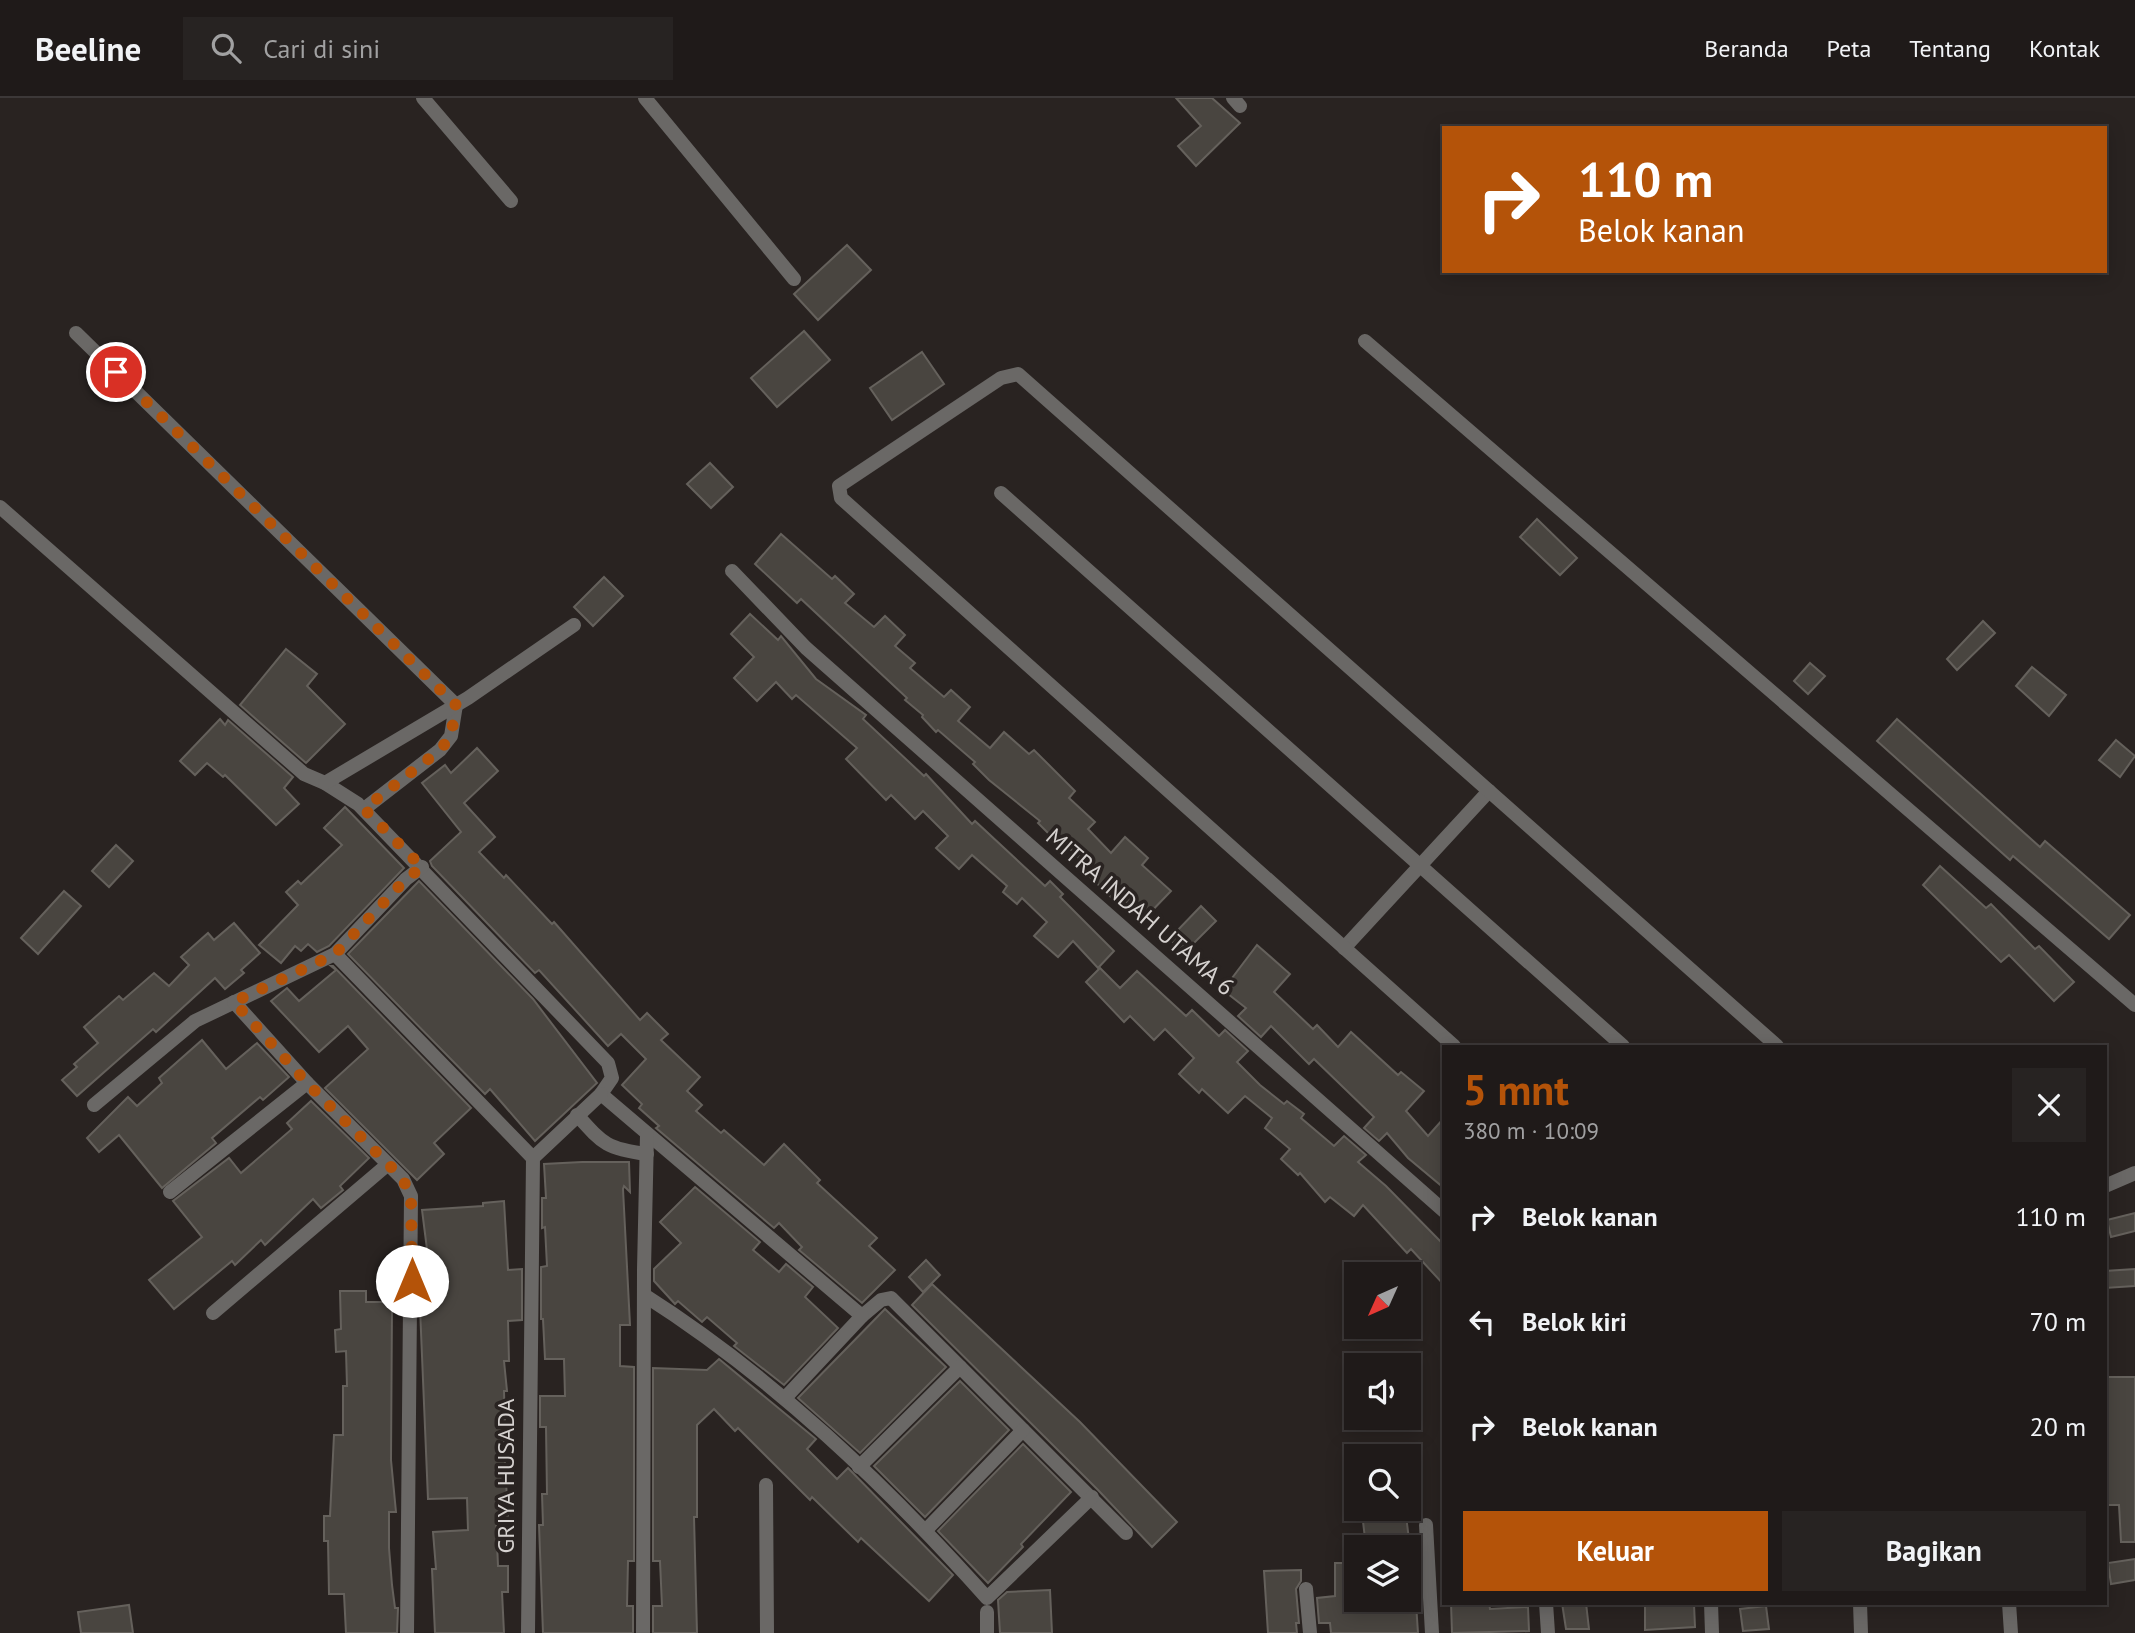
<!DOCTYPE html>
<html lang="id">
<meta charset="utf-8">
<style>
:root{--surface:#1f1a19;--page:#272322;--text:#f1f3f6;--muted:#a1a1a2;--line:#3c3838;--accent:#b45309}
body{margin:0;font-family:"PT Sans",sans-serif;background:var(--page);color:var(--text);height:100vh;display:flex;flex-direction:column;font-size:26px;white-space:nowrap}
*{box-sizing:border-box;margin:0}
p{font-size:23px;color:var(--muted)}
.icon{flex:none;width:38px;height:38px;fill:none;stroke:currentColor;stroke-width:2;stroke-linecap:round;stroke-linejoin:round}
.map{position:relative;flex:1;overflow:hidden}
.side{position:absolute;left:1442px;top:947px;width:665px;height:560px;display:flex;flex-direction:column;background:var(--surface);border-radius:0px;box-shadow:0 4px 18px #0003,0 0 0 2px var(--line)}
.side>*{flex:none}
.guide{position:absolute;left:1442px;top:28px;width:665px;height:147px;border-radius:0px;box-shadow:0 4px 18px #0003,0 0 0 2px var(--line);background:#b45309;color:#fff;overflow:hidden}
.needle{width:46px;rotate:225deg}
.controls{position:absolute;left:1344px;top:1164px;display:grid;gap:14px}
.controls a{display:grid;place-items:center;width:77px;height:77px;border-radius:0px;background:var(--surface);box-shadow:0 4px 18px #0003,0 0 0 2px var(--line);font-size:35px}
.pin{position:absolute;display:grid;place-items:center;width:60px;height:60px;color:#fff;margin:-30px;border:4px solid #fff;border-radius:50%;box-shadow:0 2px 7px #0007}
.me{position:absolute;width:77px;margin:-38px;rotate:0deg;stroke-linejoin:round;filter:drop-shadow(0 0 5px #0008)}
.turn{display:flex;align-items:center;gap:24px;height:147px;padding:0 21px;font-size:32px}
.turn .icon{width:91px;height:91px;stroke-width:2.5}
.turn b{display:block;font-size:49px;line-height:60px}
.round{display:grid;place-items:center;flex:none;width:74px;height:74px;border-radius:0px;background:var(--page)}
.headline{display:flex;align-items:center;justify-content:space-between;height:119px;padding:0 21px}
h1{font-size:42px;font-weight:700;line-height:52px;color:var(--accent)}
.button{display:flex;gap:14px;margin-top:auto;padding:14px 21px}
.button a{flex:1;height:80px;border-radius:0px;background:var(--accent);color:#fff;font-size:28px;font-weight:700;line-height:80px;text-align:center}
.button a+a{background:var(--page);color:var(--text)}
ul{padding:0;list-style:none}
li{display:flex;align-items:center;gap:21px;height:105px;padding:0 21px}
li div{flex:1}
li b{display:block;font-size:26px}
li em{font-style:normal}
header{display:flex;align-items:center;gap:42px;box-sizing:border-box;height:98px;padding:0 35px;background:var(--surface);border-bottom:2px solid var(--line)}
header strong{font-size:33px}
nav{display:flex;gap:38px;margin-inline-start:auto;font-size:24px}
.search{width:490px;height:63px;background:var(--page);display:flex;align-items:center;gap:18px;box-sizing:border-box;padding:0 24px;border-radius:0px;color:var(--muted);font-size:26px}
.map>svg:first-child{display:block}
.building{fill:#494540;stroke:#65615c;stroke-width:2}
.lines{fill:none;stroke-linecap:round;stroke-linejoin:round}
.street{stroke:#6a6866;stroke-width:14}
.route{stroke:#b45309;stroke-width:12;stroke-dasharray:0 21.6}
.labels{text-anchor:middle;stroke-width:7;stroke-linejoin:round;paint-order:stroke}
.street-label{font-size:24px;fill:#d5d1cf;stroke:#292321}
</style>
<header>
<strong>Beeline</strong>
<div class="search"><svg class="icon" aria-label="search" viewBox="0 0 24 24"><circle cx="10" cy="10" r="6"/><path d="M15 15l6 6"/></svg>Cari di sini</div>
<nav><a>Beranda</a><a>Peta</a><a>Tentang</a><a>Kontak</a></nav>
</header>
<div class="map">
<svg width="2135" height="1535" viewBox="0 0 2135 1535">
<rect width="100%" height="100%" fill="#292321"/>
<g class="building">
<path d="M1176,0H1212L1240,25L1196,68L1178,48L1201,28Z"/>
<path d="M847,147L871,172L818,222L794,196Z"/>
<path d="M804,233L830,262L777,309L751,280Z"/>
<path d="M922,254L944,286L892,322L870,290Z"/>
<path d="M710,365L733,389L711,410L687,386Z"/>
<path d="M1537,421L1577,460L1560,477L1520,439Z"/>
<path d="M781,436L832,481L835,478L854,496L845,505L874,529L885,518L905,537L895,548L915,565L910,570L944,599L951,592L970,609L958,623L990,650L1004,634L1029,656L1034,652L1075,693L1069,700L1095,724L1088,731L1111,755L1125,739L1148,760L1142,767L1171,793L1144,821L1116,794L1111,799L1088,777L1091,773L1053,733L1050,737L1038,725L1040,723L989,682L973,666L975,664L938,632L936,634L922,619L923,617L905,602L907,600L801,501L797,505L755,466Z"/>
<path d="M604,479L623,498L593,528L574,509Z"/>
<path d="M750,516L778,542L781,538L816,581L866,617L863,621L924,678L926,676L972,726L975,723L1045,788L1050,783L1063,796L1060,799L1114,853L1098,870L1073,843L1058,859L1034,838L1047,824L1022,800L1017,806L1003,794L1007,788L972,757L959,771L936,750L948,738L923,713L915,721L891,697L886,702L846,661L857,650L796,597L792,601L776,584L757,603L734,580L754,559L731,536Z"/>
<path d="M1983,523L1995,535L1957,572L1947,561Z"/>
<path d="M286,551L317,576L307,588L345,626L306,665L240,607Z"/>
<path d="M1810,565L1825,578L1808,596L1794,583Z"/>
<path d="M2032,569L2066,597L2049,618L2016,588Z"/>
<path d="M220,621L225,627L228,622L293,679L284,690L299,706L276,727L225,677L223,679L207,665L195,677L180,663Z"/>
<path d="M1897,621L2040,749L2045,743L2130,817L2109,841L2013,758L2010,762L1877,643Z"/>
<path d="M2116,642L2135,658L2120,679L2099,662Z"/>
<path d="M477,650L498,673L464,705L495,739L479,754L504,780L506,777L552,826L554,824L640,922L647,915L668,936L661,942L700,979L687,993L702,1007L696,1013L721,1035L724,1032L764,1067L784,1046L820,1082L817,1085L877,1140L869,1148L895,1172L862,1205L799,1152L802,1149L779,1125L774,1130L656,1030L659,1028L639,1010L642,1006L622,987L646,961L621,936L608,948L539,872L535,875L432,768L430,763L461,734L422,685L445,667L451,675Z"/>
<path d="M345,709L404,770L329,848L317,854L308,846L301,853L295,848L281,865L259,847L298,807L286,794L298,783L301,786L342,747L324,730Z"/>
<path d="M116,747L133,763L109,789L92,773Z"/>
<path d="M1940,768L1986,810L1991,806L2035,851L2039,848L2074,884L2054,903L2009,857L2001,864L1923,787Z"/>
<path d="M419,783L533,901L597,985L535,1043L490,991L485,996L348,856Z"/>
<path d="M64,793L81,808L38,856L21,840Z"/>
<path d="M1201,808L1216,823L1185,854L1170,842L1172,838Z"/>
<path d="M234,825L260,855L241,872L244,875L225,891L215,880L156,934L153,931L77,998L62,982L77,969L74,966L98,945L84,929L119,898L123,902L154,875L169,888L189,867L181,859L208,835L214,842Z"/>
<path d="M1257,847L1290,876L1274,894L1313,931L1317,927L1338,949L1351,934L1398,977L1401,974L1424,993L1406,1013L1428,1038L1444,1020V1090L1408,1060L1387,1035L1379,1043L1364,1030L1374,1019L1314,961L1309,966L1271,928L1261,939L1238,918L1246,910L1223,892Z"/>
<path d="M331,868H333L471,1010L434,1045L444,1056L417,1082L325,990L368,951L348,928L319,954L271,903L287,890L299,903L336,872Z"/>
<path d="M1100,870L1120,890L1137,873L1186,918L1192,912L1219,938L1225,932L1248,953L1237,964L1260,987L1284,1006L1287,1003L1304,1016L1301,1020L1334,1048L1344,1038L1366,1057L1358,1064L1386,1088L1444,1147V1187L1411,1151L1407,1155L1363,1107L1354,1118L1330,1099L1325,1104L1300,1075L1298,1077L1281,1061L1290,1051L1265,1030L1272,1020L1245,998L1228,1015L1202,991L1199,995L1179,976L1194,960L1165,931L1154,942L1130,918L1124,924L1086,884Z"/>
<path d="M202,942L226,971L257,945L289,979L263,1002L260,999L212,1040L216,1045L162,1090L119,1037L99,1054L87,1040L128,999L137,1008L162,985L159,980Z"/>
<path d="M311,1003L369,1060L340,1088L343,1092L321,1110L313,1101L265,1147L261,1142L235,1167L232,1163L174,1211L149,1182L202,1139L173,1103L229,1060L241,1075L292,1031L287,1025Z"/>
<path d="M582,1064H629L630,1094L624,1088L623,1091L630,1227H620V1268L634,1269V1463H628L627,1508H633V1535H543L539,1427H543L542,1396H547L546,1329H540V1298H565L564,1261H545L543,1221H541V1169L547,1168L545,1129L542,1130V1100H546L544,1066Z"/>
<path d="M695,1089L760,1144L753,1152L779,1174L786,1166L813,1189L805,1199L838,1230L784,1287L734,1248L737,1245L707,1219L702,1224L678,1203L675,1206L654,1183V1171L681,1145L660,1124Z"/>
<path d="M504,1103L508,1172L522,1171V1222L508,1223L509,1263H504L507,1293H504L505,1330H503L508,1419H496L498,1468H508V1494H502L504,1535H435L432,1471H436L433,1434L468,1432L467,1400L428,1401L420,1210V1167H429L422,1112L483,1108V1105Z"/>
<path d="M2135,1115V1133L2111,1139L2107,1122Z"/>
<path d="M926,1162L940,1177L923,1194L909,1179Z"/>
<path d="M2135,1171V1188L2105,1190V1173Z"/>
<path d="M932,1186L1080,1324L1177,1424L1152,1449L1098,1392L912,1207Z"/>
<path d="M340,1193H366V1204H392L391,1362L396,1414H389V1450L392,1487L395,1510H398L397,1535H346L344,1496H329L328,1443H324V1418H330L334,1337H343V1288H347L346,1253L336,1254L335,1232L341,1231Z"/>
<path d="M885,1211L946,1269L860,1355L798,1300Z"/>
<path d="M719,1261L816,1341L807,1351L837,1381L848,1370L953,1477L929,1503L861,1440L858,1444L812,1399L810,1402L738,1330L735,1333L714,1311L697,1327V1419H694L697,1535H653V1508H662L660,1463H653V1270L707,1272Z"/>
<path d="M2105,1279H2135V1444H2121L2119,1407H2105Z"/>
<path d="M960,1283L1009,1332L925,1419L874,1368Z"/>
<path d="M1023,1346L1071,1394L1021,1446L1023,1449L988,1485L938,1433Z"/>
<path d="M1405,1410L1410,1449H1366L1362,1415Z"/>
<path d="M2135,1461V1482L2111,1486L2108,1465Z"/>
<path d="M1335,1465H1356V1502H1413V1505H1416L1418,1535H1331L1330,1525H1319L1317,1500L1335,1498Z"/>
<path d="M1301,1472V1483L1296,1491L1299,1525H1296L1297,1535H1268L1264,1473Z"/>
<path d="M1050,1492L1052,1535H1000L998,1502L1007,1494Z"/>
<path d="M1451,1505H1489L1490,1511L1528,1509L1529,1533L1452,1535Z"/>
<path d="M1562,1505H1586L1589,1531H1566Z"/>
<path d="M1645,1505L1694,1506L1695,1529L1645,1532Z"/>
<path d="M129,1507L133,1535H81L78,1514Z"/>
<path d="M1766,1508L1769,1531L1743,1533L1740,1511Z"/>
</g>
<g class="lines">
<g class="street">
<path d="M423,0L511,103"/>
<path d="M645,0L794,181"/>
<path d="M1233,0L1240,8"/>
<path d="M76,235L456,607L451,638L440,652L364,711"/>
<path d="M1365,243L2135,907"/>
<path d="M1001,395L1623,948"/>
<path d="M0,409L304,676L325,685L358,706L608,965L612,980L601,996L862,1218L881,1202L891,1200L1126,1435"/>
<path d="M732,473L806,550L1444,1113"/>
<path d="M325,685L468,600L574,527"/>
<path d="M422,769L406,781L335,856L533,1060"/>
<path d="M1344,850L1489,693"/>
<path d="M1454,948L841,400L839,388L1001,280L1018,276L1777,948"/>
<path d="M307,985L403,1081L411,1098L407,1535"/>
<path d="M94,1007L195,923L335,856"/>
<path d="M577,1017C603,1046 607,1051 647,1056"/>
<path d="M2105,1088L2135,1075"/>
<path d="M170,1094L307,985L234,904"/>
<path d="M644,1197C773,1279 885,1386 987,1500L1092,1399"/>
<path d="M213,1215L387,1067"/>
<path d="M785,1300L862,1218"/>
<path d="M859,1369L960,1269"/>
<path d="M766,1387L767,1535"/>
<path d="M1426,1427L1432,1535"/>
<path d="M926,1432L1023,1332"/>
<path d="M1306,1491L1310,1535"/>
<path d="M1546,1505L1548,1535"/>
<path d="M1711,1505L1712,1535"/>
<path d="M1860,1505L1861,1535"/>
<path d="M2009,1505L2011,1535"/>
<path d="M528,1535L533,1060L601,996"/>
<path d="M643,1535L644,1171L647,1037"/>
<path d="M987,1535V1514"/>
</g>
</g>
<g class="lines">
<path class="route" d="M116,274L456,607L451,638L440,652L364,711L422,769L406,781L335,856L234,904L307,985L402,1080L411,1098L412,1183"/>
</g>
<g class="labels">
<g class="street-label">
<text transform="translate(1140 814) rotate(41)" y="8">MITRA INDAH UTAMA 6</text>
<text transform="translate(506 1378) rotate(-90)" y="8">GRIYA HUSADA</text>
</g>
</g>
</svg>
<div class="controls">
<a><svg class="needle" viewBox="-14 -14 28 28"><path d="M0-13l5 13h-10z" fill="#e53935"/><path d="M0 13l5-13h-10z" fill="#a1a1a2"/></svg></a>
<a><svg class="icon" aria-label="sound" viewBox="0 0 24 24"><path d="M4 9h4l5-4v14l-5-4H4zM17 9q2 3 0 6"/></svg></a>
<a><svg class="icon" aria-label="search" viewBox="0 0 24 24"><circle cx="10" cy="10" r="6"/><path d="M15 15l6 6"/></svg></a>
<a><svg class="icon" aria-label="layers" viewBox="0 0 24 24"><path d="M12 4l9 5-9 5-9-5zM3 14l9 5 9-5"/></svg></a>
</div>
<div class="pin" style="left:116px;top:274px;background:#d93025"><svg class="icon" aria-label="arrive" viewBox="0 0 24 24"><path d="M6 21V4h12l-3 4 3 4H6"/></svg></div>
<svg class="me" style="left:412px;top:1183px" viewBox="-20 -20 40 40"><circle r="19" fill="#fff"/><path d="M0-13L10 11 0 6-10 11z" fill="#b45309"/></svg>
<div class="guide">
<div class="turn"><svg class="icon" aria-label="right" viewBox="0 0 24 24"><path d="M7 20v-9h11M14 6l5 5-5 5"/></svg><div><b>110 m</b>Belok kanan</div></div>
</div>
<section class="side">
<div class="headline"><div><h1>5 mnt</h1><p>380 m · 10:09</p></div><a class="round"><svg class="icon" aria-label="close" viewBox="0 0 24 24"><path d="M6 6l12 12M18 6L6 18"/></svg></a></div>
<ul>
<li><svg class="icon" aria-label="right" viewBox="0 0 24 24"><path d="M7 20v-9h11M14 6l5 5-5 5"/></svg><div><b>Belok kanan</b></div><em>110 m</em></li>
<li><svg class="icon" aria-label="left" viewBox="0 0 24 24"><path d="M17 20v-9H6M10 6l-5 5 5 5"/></svg><div><b>Belok kiri</b></div><em>70 m</em></li>
<li><svg class="icon" aria-label="right" viewBox="0 0 24 24"><path d="M7 20v-9h11M14 6l5 5-5 5"/></svg><div><b>Belok kanan</b></div><em>20 m</em></li>
</ul>
<div class="button"><a>Keluar</a><a>Bagikan</a></div>
</section>
</div>
